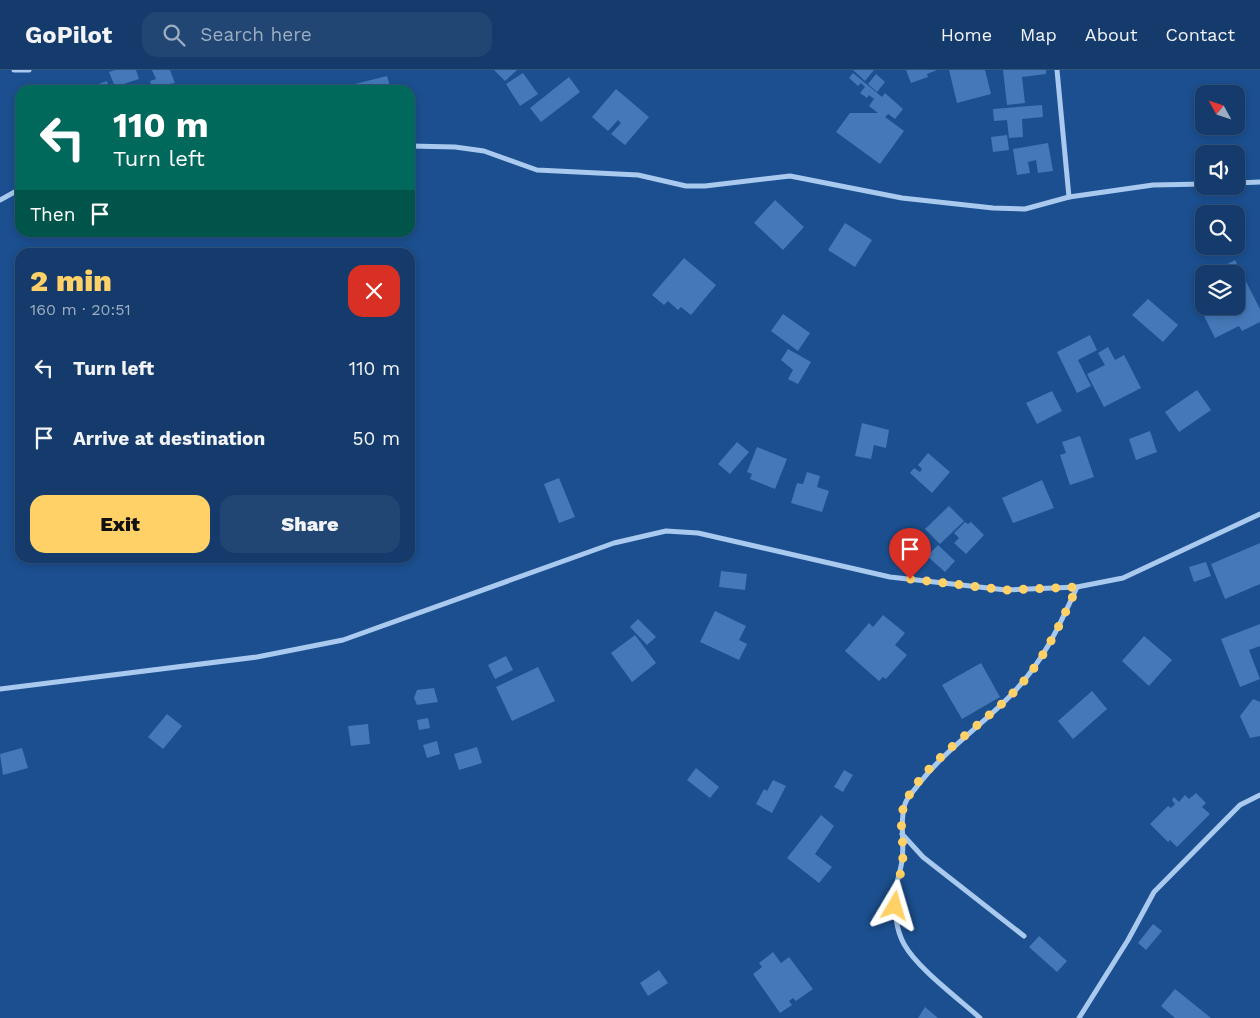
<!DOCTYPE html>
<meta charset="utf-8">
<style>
:root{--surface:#143b6b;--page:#214673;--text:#f1f3f6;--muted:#9dadc1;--line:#33557e;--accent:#ffd166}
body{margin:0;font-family:"Work Sans",sans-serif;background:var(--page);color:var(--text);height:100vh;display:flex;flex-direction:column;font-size:19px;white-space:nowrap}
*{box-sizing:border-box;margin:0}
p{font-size:16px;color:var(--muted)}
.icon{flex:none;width:28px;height:28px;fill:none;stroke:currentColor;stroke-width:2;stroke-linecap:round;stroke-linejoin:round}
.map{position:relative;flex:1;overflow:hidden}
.panel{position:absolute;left:15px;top:178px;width:400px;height:315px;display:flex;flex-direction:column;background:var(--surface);border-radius:15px;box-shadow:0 2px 8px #0003,0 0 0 1px var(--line)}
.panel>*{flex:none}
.banner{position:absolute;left:15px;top:15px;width:400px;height:152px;border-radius:15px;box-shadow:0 2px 8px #0003,0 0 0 1px var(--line);background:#00695c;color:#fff;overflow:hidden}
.needle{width:32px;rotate:310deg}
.tools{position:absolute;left:1195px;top:15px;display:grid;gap:10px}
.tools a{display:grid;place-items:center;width:50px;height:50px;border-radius:10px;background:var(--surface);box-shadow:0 2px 8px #0003,0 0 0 1px var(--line);font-size:25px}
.pin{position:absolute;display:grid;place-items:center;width:42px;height:42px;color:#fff;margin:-51px -21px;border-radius:50% 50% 50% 0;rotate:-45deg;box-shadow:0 0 5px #0007}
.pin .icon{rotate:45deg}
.me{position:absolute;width:55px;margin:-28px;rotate:7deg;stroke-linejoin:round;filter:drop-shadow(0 0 4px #0008)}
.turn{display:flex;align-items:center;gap:18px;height:105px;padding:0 15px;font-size:22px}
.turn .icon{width:65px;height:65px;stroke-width:2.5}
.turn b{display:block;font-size:35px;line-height:42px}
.then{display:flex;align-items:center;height:48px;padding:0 15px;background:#0003;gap:10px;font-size:19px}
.round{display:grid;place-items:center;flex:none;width:52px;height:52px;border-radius:15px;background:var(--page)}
.headline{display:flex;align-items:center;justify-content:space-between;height:85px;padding:0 15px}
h1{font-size:30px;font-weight:800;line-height:38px;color:var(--accent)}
.action{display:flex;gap:10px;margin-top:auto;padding:10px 15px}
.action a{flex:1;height:58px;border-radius:15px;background:var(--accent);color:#111;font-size:20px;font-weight:800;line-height:58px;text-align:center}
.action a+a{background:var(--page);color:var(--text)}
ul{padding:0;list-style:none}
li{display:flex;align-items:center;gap:15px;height:70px;padding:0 15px}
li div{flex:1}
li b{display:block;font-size:19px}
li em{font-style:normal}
header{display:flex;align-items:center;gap:30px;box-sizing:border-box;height:70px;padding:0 25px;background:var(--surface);border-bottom:1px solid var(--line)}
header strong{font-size:24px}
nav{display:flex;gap:28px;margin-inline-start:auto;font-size:18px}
.search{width:350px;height:45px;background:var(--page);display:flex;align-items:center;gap:12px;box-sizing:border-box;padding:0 18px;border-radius:15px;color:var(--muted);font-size:19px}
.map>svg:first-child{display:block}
.building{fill:#4478b7}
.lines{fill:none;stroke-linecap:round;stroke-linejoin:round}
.street{stroke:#a9c9ee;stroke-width:5}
.route{stroke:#ffd166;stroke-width:9;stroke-dasharray:0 16.2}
</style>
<header>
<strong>GoPilot</strong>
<div class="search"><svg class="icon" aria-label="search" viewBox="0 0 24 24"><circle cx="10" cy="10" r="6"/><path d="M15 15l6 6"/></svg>Search here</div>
<nav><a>Home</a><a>Map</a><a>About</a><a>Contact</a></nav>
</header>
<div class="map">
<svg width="1260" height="948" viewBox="0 0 1260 948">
<rect width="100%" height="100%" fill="#1b4f8f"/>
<g class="building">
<path d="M115,0H136L139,9L115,17L109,2Z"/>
<path d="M152,0H170L175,13L169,14L171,20H153L150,11L156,9Z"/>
<path d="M494,0H517L505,11Z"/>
<path d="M853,0H874L865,11Z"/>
<path d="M906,0H937L927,4L928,7L911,13Z"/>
<path d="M949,0H985L991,24L957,33Z"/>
<path d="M1003,0H1046V4L1022,7L1025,33L1007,35Z"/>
<path d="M523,3L538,24L520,36L506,14Z"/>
<path d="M853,3L882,27L885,23L903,39L895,49L888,44L885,47L904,61L880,94L836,62L850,43H878L869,36L874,29L869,25L867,28L860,23L865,17L861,13L858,16L849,8Z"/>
<path d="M876,4L885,12L877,22L868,14Z"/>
<path d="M387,6L391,20H348L347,16Z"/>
<path d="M569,7L580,22L541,52L530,38Z"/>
<path d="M107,11L110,20H88L87,18Z"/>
<path d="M202,15L227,19V20H202Z"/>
<path d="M616,19L649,47L625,75L611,64L621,53L618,50L608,61L592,47Z"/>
<path d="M1042,35L1043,47L1022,49L1023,67L1009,68L1007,50L994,51L993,39Z"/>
<path d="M1007,65L1009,80L993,82L991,67Z"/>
<path d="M1048,73L1053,101L1038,103L1036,90L1028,92L1030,103L1017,105L1013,79Z"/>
<path d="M775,130L804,157L783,180L754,153Z"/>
<path d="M845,153L872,170L855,197L828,180Z"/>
<path d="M684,188L716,215L691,245L681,237L678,240L668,231L664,235L652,225Z"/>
<path d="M1235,190L1260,239V252L1242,261L1239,256L1215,268L1204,246L1211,243L1208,236H1236V204H1208Z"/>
<path d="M1204,206V228L1195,211Z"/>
<path d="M1148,229L1178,255L1163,272L1132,245Z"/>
<path d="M783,244L810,263L798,281L771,261Z"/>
<path d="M1090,265L1097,280L1078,290L1091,316L1077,323L1057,282Z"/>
<path d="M1108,277L1115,290L1124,285L1141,318L1104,337L1087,304L1105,295L1098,283Z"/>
<path d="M788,279L811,292L798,314L788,309L793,300L781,290Z"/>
<path d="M1197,320L1211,340L1179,362L1165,342Z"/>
<path d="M1052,321L1062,341L1037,354L1026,333Z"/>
<path d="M862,353L889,360L886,378L874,375L871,389L855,386Z"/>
<path d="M1150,361L1157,382L1136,390L1129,369Z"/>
<path d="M1080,366L1094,407L1070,415L1060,385L1066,383L1062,372Z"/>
<path d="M737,372L749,382L730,404L718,394Z"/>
<path d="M757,377L787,389L775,419L750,409L752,404L747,402Z"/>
<path d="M928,383L950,402L932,423L910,403L914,398L920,402L922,399L918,395Z"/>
<path d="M807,402L820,406L817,417L829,421L822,442L791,433L797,413L803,414Z"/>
<path d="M559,408L575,447L559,453L544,414Z"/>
<path d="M1042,410L1054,438L1013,453L1002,428Z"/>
<path d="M949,436L964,451L940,474L925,459Z"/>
<path d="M965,452L968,454L971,452L984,465L966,484L954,473L959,468L954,463Z"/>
<path d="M1260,473V514L1225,529L1211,494Z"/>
<path d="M938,475L955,491L945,502L927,486Z"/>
<path d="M1206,492L1211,506L1194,512L1189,497Z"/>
<path d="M721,501L747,504L745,520L719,517Z"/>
<path d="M715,541L746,556L739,570L747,574L739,590L700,572Z"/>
<path d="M883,545L905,563L895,575L907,585L886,609L883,607L879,611L845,581L869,553L873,557Z"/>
<path d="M638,549L656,567L647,575L630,557Z"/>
<path d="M1260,554V576L1249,580L1260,609L1240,617L1221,569Z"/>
<path d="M635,565L656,593L632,612L611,583Z"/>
<path d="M1144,566L1172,590L1149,616L1122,591Z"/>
<path d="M506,586L513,600L495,609L488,595Z"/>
<path d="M981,593L1000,627L962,649L942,615Z"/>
<path d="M538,597L555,631L512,651L496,617Z"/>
<path d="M434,618L438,632L417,635L414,628L417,620Z"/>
<path d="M1092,621L1107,639L1073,669L1058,651Z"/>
<path d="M1253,629L1260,632V666L1250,668L1240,646Z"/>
<path d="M167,644L182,656L163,679L148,667Z"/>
<path d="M428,648L430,658L419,660L417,650Z"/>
<path d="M368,654L370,674L351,676L348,656Z"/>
<path d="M437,671L440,684L427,688L423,675Z"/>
<path d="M477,677L482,693L459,700L454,684Z"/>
<path d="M22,678L28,698L3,705L0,684Z"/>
<path d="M696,698L719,717L710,728L687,710Z"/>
<path d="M844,700L853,705L843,722L834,717Z"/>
<path d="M773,710L786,716L772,743L756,734L764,719L767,721Z"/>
<path d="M1196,723L1206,733L1202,737L1210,744L1177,777L1170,770L1168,772L1150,754L1168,736L1171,738L1175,734L1172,730L1174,727L1179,732L1185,725L1189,729Z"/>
<path d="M821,745L834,756L815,784L832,797L819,813L787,788Z"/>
<path d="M1153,854L1162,861L1146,880L1138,873Z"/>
<path d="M1039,866L1067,891L1057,902L1029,877Z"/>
<path d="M773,882L781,893L789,887L813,919L796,931L793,928L789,931L792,935L780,943L753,904L762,897L759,893Z"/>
<path d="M659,900L668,913L648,926L640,913Z"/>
<path d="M1175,919L1211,948H1175L1161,936Z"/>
<path d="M925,937L938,948H918Z"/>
</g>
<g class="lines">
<g class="street">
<path d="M14,0H29"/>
<path d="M1057,0L1069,127"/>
<path d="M410,76L455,77L484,81L537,100L638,105L686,116H705L790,106L902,128L993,138L1025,139L1069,127L1153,115L1204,114"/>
<path d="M1236,113L1260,112"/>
<path d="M0,130L20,119"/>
<path d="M0,619L257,587L343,570L614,473L666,461L698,463L890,507L1006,520L1077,517L1123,508L1260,444"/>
<path d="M902,764L923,787L1024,866"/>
<path d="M980,948C959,929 917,898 904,874C896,860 894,839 895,823C896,812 901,801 902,790C905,770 899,752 905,734C907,727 914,721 918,715C945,680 980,657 1010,626C1042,594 1059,557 1077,517"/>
<path d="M1079,948L1128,870L1154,822L1240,735L1260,725"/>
</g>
</g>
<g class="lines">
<path class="route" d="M895,836C895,818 903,802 903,783C903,766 898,747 906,731C926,691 979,657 1010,626C1042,595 1059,557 1077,517L1006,520L910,509"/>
</g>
</svg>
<div class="tools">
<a><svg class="needle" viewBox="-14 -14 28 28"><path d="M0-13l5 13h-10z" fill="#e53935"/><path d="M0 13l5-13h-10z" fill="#9dadc1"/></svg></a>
<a><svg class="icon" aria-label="sound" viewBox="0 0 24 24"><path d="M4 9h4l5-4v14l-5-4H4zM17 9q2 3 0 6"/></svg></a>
<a><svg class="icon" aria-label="search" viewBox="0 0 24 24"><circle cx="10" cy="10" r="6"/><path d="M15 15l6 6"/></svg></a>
<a><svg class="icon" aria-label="layers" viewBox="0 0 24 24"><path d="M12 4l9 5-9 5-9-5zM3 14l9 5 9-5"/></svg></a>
</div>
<div class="pin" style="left:910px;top:509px;background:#d93025"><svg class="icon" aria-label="arrive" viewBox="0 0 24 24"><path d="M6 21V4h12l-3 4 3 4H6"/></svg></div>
<svg class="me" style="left:895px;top:836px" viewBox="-20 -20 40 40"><path d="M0-17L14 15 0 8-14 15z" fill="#ffd166" stroke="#fff" stroke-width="4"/></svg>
<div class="banner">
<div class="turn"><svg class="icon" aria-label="left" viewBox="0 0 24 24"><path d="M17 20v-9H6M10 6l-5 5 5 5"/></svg><div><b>110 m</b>Turn left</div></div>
<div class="then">Then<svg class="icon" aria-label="arrive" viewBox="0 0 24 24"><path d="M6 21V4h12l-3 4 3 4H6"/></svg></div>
</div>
<section class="panel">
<div class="headline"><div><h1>2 min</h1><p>160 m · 20:51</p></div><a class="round" style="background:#d93025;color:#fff"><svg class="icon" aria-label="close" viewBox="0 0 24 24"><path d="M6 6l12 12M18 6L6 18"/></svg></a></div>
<ul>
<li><svg class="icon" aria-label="left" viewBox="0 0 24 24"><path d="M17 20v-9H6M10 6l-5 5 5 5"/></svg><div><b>Turn left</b></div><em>110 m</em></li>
<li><svg class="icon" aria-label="arrive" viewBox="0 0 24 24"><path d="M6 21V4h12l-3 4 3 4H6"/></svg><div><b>Arrive at destination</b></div><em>50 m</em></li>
</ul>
<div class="action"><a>Exit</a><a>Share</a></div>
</section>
</div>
